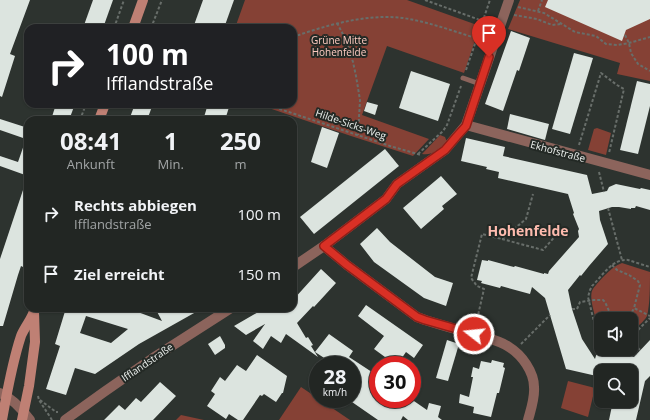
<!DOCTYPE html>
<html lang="de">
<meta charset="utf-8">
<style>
:root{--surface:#222623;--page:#2e3230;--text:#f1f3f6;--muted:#a2a5a6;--line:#3f4341}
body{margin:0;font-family:"Open Sans",sans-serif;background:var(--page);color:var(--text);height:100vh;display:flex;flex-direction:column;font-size:15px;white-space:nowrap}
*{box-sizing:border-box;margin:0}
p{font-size:13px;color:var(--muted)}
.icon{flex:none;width:22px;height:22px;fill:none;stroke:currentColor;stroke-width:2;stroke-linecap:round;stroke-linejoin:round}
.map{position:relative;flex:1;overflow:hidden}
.sheet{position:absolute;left:24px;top:116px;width:273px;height:196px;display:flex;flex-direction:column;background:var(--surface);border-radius:12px;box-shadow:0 1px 3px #0004,0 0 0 1px var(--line)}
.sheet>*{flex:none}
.banner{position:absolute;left:24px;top:24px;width:273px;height:84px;border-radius:12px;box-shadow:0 1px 3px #0004,0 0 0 1px var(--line);background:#202124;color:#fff;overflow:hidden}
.buttons{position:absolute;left:594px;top:312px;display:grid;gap:8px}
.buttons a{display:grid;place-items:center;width:44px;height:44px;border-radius:8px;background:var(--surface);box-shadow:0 1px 3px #0004,0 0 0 1px var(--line);font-size:20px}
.speed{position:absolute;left:309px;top:356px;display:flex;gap:8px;font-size:20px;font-weight:700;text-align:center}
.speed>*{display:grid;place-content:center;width:52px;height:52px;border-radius:50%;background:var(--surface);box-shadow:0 1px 3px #0004,0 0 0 1px var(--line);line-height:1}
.speed small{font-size:10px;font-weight:400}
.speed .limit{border:6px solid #d22;background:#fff;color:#111}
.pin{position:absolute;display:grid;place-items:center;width:34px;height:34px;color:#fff;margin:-41px -17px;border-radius:50% 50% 50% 0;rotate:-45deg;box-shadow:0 0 4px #0007}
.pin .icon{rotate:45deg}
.me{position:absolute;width:44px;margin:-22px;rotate:286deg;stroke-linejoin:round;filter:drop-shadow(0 0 3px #0008)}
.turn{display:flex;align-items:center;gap:14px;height:84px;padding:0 16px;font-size:18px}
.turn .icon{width:52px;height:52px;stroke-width:2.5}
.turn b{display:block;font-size:28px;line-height:34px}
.eta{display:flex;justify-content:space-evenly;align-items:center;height:68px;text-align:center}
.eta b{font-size:24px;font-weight:700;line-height:28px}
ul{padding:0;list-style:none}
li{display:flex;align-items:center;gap:12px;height:60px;padding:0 16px}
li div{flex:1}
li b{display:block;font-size:15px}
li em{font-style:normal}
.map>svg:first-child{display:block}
.green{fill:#854135}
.building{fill:#dce4df;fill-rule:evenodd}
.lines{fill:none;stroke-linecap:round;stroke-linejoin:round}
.path{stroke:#686e6a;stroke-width:2;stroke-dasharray:3 2;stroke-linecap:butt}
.lane{stroke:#8c645c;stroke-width:5}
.street{stroke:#8c645c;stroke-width:10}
.secondary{stroke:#bf8074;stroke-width:10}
.route-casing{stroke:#8d1f18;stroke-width:10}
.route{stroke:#d93025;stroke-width:7}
.labels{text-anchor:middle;stroke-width:4;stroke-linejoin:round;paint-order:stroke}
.park-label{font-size:10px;fill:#fdcac0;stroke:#232925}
.street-label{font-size:10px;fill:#edf1ee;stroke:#232925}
.district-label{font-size:14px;font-weight:bold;fill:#febbae;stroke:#232925}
</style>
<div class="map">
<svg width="650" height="420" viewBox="0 0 650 420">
<rect width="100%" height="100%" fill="#2d332f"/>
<g class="green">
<path d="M245,0H407L480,26L464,73L387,46L362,115L429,139L413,156L351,136L257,104H293V28H235Z"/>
<path d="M520,0H650V81L617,74L620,63L508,29Z"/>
<path d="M597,128L611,133L606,155L588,150L594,129Z"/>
<path d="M440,135L445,137L447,142C440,149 432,156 422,154Z"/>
<path d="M622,263L625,264L650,272C650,285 650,305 647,316C644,322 636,327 631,332V319H601V328C596,323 589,298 592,291C594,286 610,269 616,266C617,265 620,264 622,263Z"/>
<path d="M568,381L595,388L588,417L561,408Z"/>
<path d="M301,387L350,420H279Z"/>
<path d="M181,415L204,420H176Z"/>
</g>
<g class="building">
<path d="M0,0H30L10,54L15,56L2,97L0,96Z"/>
<path d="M93,0H113L103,28H83Z"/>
<path d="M203,0H234L224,28H193Z"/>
<path d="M548,0H650V19L626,30L622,41L545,7Z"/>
<path d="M511,31L530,38L519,71L517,70L503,111L485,104Z"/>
<path d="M574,53L593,58L570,134L552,129Z"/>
<path d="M411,71L450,84L438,121L399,108Z"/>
<path d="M637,81L650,84V106L638,154L620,150Z"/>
<path d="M367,102L378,105L375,115L364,111Z"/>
<path d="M56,104H75L69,120H51Z"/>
<path d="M135,104H153L147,120H129Z"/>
<path d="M208,104H230L225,120H210L204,117Z"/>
<path d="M510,114L549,124L545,140L507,129Z"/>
<path d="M0,119L28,128V176L0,166V156L18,162L26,139L0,130Z"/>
<path d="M322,127L339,133L327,168L311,162Z"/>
<path d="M466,138L505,147L503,156L587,175L592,194L607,191L609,187L616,184L640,189L641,188L650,190V210L636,206L635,208H631V209L619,207H612L599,211L600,220L608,244L589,266L581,276L580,275L568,290L572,309L582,339L595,359L598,349L634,357L650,340V376L645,381L636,420H609L613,401H631V371H601V377L566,369L545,298L532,287L530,294L501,286L500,288L481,283L482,281L477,280L482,260L488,261V260L514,267L515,266L544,274V273L548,274L549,271L579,237L578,231L579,229L573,214L574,213L568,194L498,178L499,172L486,169L487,167L461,161Z"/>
<path d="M385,149L399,166L314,234L300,217Z"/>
<path d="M441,176L457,194L442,206L444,209L421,229L403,208Z"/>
<path d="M26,181L28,182V245L24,258H26L23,267L21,266L18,275L3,326H0V259Z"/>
<path d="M377,228L390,242L435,277L453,283L446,306L424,298L374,262L360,244Z"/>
<path d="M321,269L336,283L314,307L313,306L297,323L306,338L308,337L313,345L311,346L318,357L286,334L281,343L271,336L263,349L253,341L265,324L246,335L234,326L265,308H293V300Z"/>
<path d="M366,305L423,345L414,358L406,352L397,365H396L374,349L384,336L358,316Z"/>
<path d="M66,308H109L118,311L119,308H127L162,321L155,308H203L139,344L95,374L75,368L66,395L46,389L60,346L55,344ZM86,316L128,329L111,343L80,333Z"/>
<path d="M329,334L353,351L349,357L378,376V399H411L427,410L429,403L441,406L438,417L442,420H408L403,416L401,420H378L352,402V365H335L315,352Z"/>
<path d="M220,336L225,345V348L215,355L208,344Z"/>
<path d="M447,340L459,344L448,381L436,378Z"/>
<path d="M257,355L287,376L283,393H282L276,402L264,394L262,396L260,395L243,420H238L229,414L226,419L207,406L215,394L211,391L220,377L225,381L237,365L246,371Z"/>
<path d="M492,360L504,363L503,367L505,368L499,393H497L491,417L473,413L474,407L459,403L460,394L469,397L473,377H471L473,367L479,369L481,361L491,363Z"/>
<path d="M160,382L176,396L153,420H104L119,405L125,410L136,398L141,402Z"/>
</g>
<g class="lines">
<g class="path">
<path d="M425,0L491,24"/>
<path d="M518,7L544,13L575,32L596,36L606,44L617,45L629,43L650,37"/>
<path d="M538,11L542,0"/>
<path d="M514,15L537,19L552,25L561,24"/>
<path d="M337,23L346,40L353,62L356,76L360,100L358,135"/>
<path d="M114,28L124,0"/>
<path d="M151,28L162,0"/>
<path d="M625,35L629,43L631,53L638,64L650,71"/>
<path d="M293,37C330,24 375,11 414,20C438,25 462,34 485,41"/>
<path d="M466,70L490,0"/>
<path d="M202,104L207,107"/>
<path d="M265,104L390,146L421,155"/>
<path d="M80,120L86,104"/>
<path d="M579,145L601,73L617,85L624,89L609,153"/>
<path d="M418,154L443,131L447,125L461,86"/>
<path d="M599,172L604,192"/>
<path d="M608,208L622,260"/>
<path d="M502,239L543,250L558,233"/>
<path d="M612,265L617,270L629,275L638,281L640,285L634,308L650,316"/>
<path d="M572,309H577L580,302L594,300H603L605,302L610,313L616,319"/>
<path d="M625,319L631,314L634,308"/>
<path d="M476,324L484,289L477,286L471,278L482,234L502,239L526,219L533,194"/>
<path d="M601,332L598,330L595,326L588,297L590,290L592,286C602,276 613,258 628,260C635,262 643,265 650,267"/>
<path d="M631,337L650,318"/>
<path d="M631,341L640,350"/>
<path d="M521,344L550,315"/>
<path d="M38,396L39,400L52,420"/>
<path d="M40,400L56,412H58"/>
</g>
<path class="lane" d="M463,78L480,84"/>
<g class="street">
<path d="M466,125L650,175"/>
<path d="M324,246L347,265L417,317L425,320C444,326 462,331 481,336C490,339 501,341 509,347C522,355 534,372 534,387C535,398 531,409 528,420"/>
<path d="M293,267L324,246L386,199L397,184L445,150L466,125L509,0"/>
<path d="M0,393C12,398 22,409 30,420"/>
<path d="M65,420L104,392L153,358L231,308"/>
</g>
<g class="secondary">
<path d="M133,28L143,0"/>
<path d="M99,120L105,104"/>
<path d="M2,420C7,392 12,363 21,336C25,326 33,318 35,308"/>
<path d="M22,420L29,386L35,342L34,312"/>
</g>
</g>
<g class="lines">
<defs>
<path id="route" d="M474,334L425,320L417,317L347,265L324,246L386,199L397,184L445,150L457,136L466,126L489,57"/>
</defs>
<use href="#route" class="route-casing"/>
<use href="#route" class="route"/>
</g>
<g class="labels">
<g class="park-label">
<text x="339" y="44">Grüne Mitte<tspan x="339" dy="12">Hohenfelde</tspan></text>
</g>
<g class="street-label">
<text transform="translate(351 124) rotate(19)" y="4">Hilde-Sicks-Weg</text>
<text transform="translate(558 151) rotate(15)" y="4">Ekhofstraße</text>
<text transform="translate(147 362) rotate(-34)" y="4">Ifflandstraße</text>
</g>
<g class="district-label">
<text x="528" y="236">Hohenfelde</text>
</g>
</g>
</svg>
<div class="buttons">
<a><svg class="icon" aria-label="sound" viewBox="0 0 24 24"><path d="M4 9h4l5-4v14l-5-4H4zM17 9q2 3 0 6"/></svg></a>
<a><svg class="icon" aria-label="search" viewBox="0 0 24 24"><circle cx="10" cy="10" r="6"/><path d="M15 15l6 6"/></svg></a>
</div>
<div class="speed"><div>28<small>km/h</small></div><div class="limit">30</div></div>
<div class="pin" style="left:489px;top:57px;background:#d93025"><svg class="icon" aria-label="arrive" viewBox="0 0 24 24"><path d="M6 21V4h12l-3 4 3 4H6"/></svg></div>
<svg class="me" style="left:474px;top:334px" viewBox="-20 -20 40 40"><circle r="17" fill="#d93025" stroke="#fff" stroke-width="3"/><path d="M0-11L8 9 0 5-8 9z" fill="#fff"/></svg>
<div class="banner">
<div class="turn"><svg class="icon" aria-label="right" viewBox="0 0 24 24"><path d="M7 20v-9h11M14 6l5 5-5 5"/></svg><div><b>100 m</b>Ifflandstraße</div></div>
</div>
<section class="sheet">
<div class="eta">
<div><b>08:41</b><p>Ankunft</p></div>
<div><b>1</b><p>Min.</p></div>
<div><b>250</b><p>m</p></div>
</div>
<ul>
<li><svg class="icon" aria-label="right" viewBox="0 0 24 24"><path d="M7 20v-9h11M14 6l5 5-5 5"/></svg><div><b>Rechts abbiegen</b><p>Ifflandstraße</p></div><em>100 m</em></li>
<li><svg class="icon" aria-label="arrive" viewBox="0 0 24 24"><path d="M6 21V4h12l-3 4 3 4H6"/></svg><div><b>Ziel erreicht</b></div><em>150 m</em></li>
</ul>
</section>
</div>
